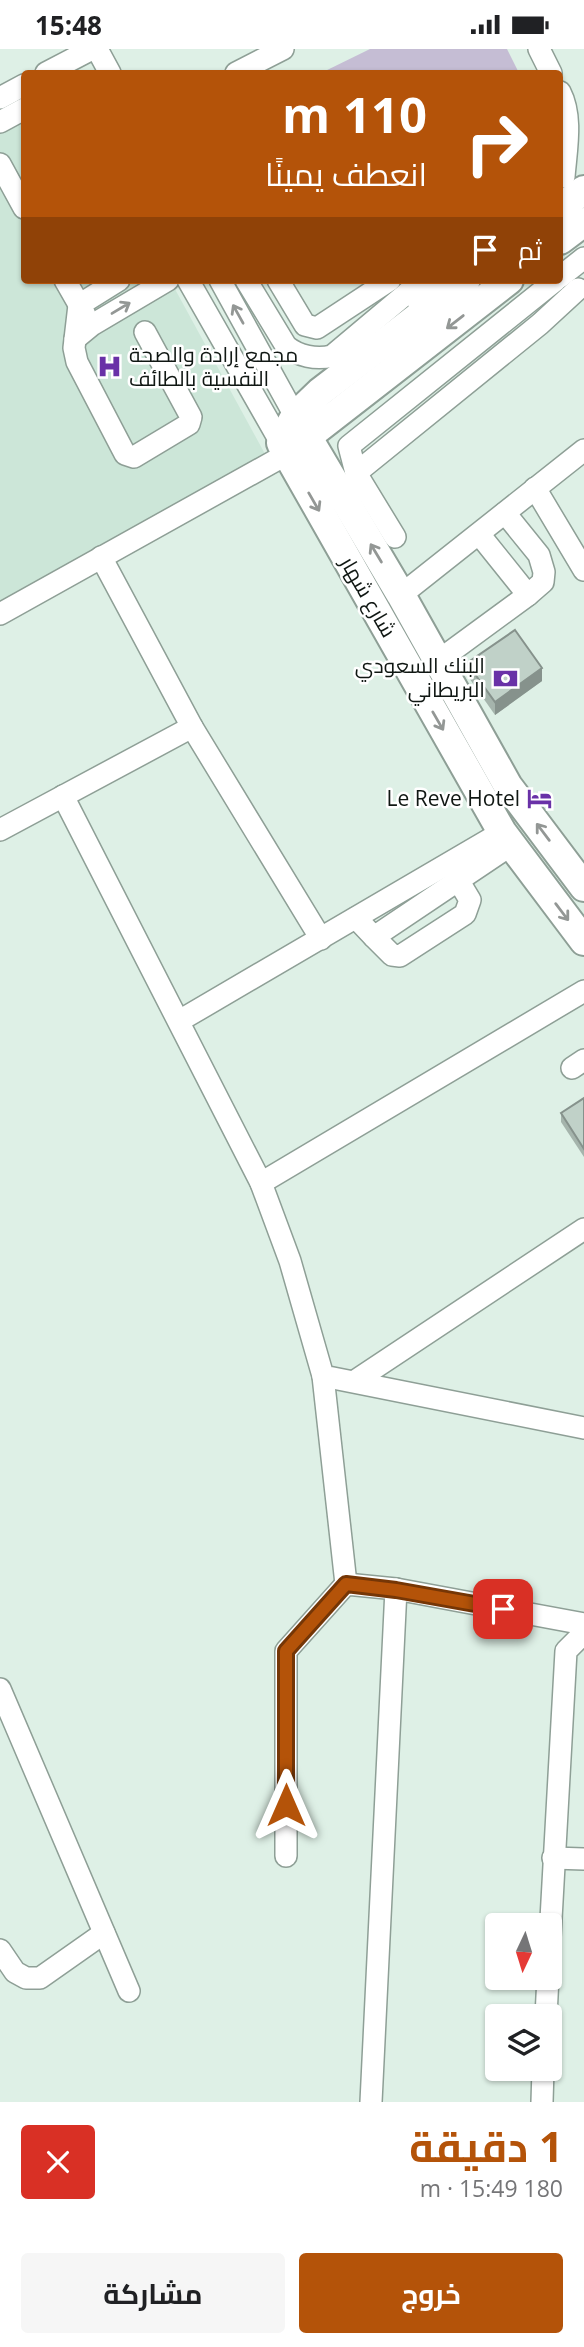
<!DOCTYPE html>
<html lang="ar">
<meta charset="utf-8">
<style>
:root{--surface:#fff;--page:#f6f6f6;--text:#202124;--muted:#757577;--accent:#b45309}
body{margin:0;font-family:"Open Sans",Cairo,sans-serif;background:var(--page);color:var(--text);direction:rtl;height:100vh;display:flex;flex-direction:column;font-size:26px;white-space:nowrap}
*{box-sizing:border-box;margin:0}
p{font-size:23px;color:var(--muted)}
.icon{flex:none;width:38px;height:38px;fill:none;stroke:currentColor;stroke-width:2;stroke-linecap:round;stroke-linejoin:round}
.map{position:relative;height:2053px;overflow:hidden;direction:ltr}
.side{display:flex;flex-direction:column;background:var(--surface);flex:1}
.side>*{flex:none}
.guide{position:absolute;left:21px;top:21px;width:542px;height:214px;border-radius:7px;box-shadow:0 2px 5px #0004;direction:rtl;background:#b45309;color:#fff;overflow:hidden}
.needle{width:46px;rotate:184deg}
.fabs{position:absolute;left:485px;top:1864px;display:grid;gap:14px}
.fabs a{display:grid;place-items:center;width:77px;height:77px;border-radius:7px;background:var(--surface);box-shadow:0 2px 5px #0004;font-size:35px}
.pin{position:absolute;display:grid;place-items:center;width:60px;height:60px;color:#fff;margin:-30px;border-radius:14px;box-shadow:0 4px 10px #0006}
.me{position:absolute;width:77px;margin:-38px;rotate:0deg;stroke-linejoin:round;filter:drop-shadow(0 0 5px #0008)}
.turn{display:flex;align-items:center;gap:24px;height:147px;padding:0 21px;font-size:32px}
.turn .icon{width:91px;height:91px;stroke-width:2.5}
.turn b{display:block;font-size:49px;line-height:60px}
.then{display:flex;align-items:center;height:66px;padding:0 21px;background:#0003;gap:14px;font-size:26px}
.round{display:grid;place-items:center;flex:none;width:74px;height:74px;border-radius:7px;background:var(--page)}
.head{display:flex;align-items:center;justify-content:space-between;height:119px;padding:0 21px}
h1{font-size:42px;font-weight:700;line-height:52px;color:var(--accent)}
.action{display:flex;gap:14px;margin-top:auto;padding:14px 21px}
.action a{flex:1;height:80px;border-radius:7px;background:var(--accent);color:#fff;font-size:28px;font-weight:700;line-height:80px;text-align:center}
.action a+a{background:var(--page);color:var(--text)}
.status{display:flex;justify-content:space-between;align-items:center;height:49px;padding:0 35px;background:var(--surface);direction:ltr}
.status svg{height:19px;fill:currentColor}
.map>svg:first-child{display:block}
.built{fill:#cce6d8}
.green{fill:#c5bdd4}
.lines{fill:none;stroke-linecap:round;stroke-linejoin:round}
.minor-casing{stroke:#8e9f96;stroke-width:24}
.major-casing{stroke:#8e9f96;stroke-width:32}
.minor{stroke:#fff;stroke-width:21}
.major{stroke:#fff;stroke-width:28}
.wall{fill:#a5b4ac}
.shaded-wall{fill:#86928c}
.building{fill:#c0d1c8;stroke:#86928c;stroke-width:2}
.oneway{stroke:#939795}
.route-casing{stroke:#753606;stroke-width:18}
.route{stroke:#b45309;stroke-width:12}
.labels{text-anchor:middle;stroke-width:5;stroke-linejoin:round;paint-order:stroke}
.poi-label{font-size:21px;fill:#101713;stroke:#fff;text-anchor:end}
.street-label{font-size:21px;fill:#101713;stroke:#fff}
</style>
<div class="status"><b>15:48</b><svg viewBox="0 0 49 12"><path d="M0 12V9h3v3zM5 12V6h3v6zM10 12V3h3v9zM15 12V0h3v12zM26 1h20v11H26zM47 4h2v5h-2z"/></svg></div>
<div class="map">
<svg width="584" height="2053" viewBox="0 0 584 2053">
<rect width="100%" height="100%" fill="#def0e6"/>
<path class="built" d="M24,39V231H170L265,405L0,553V53Z"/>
<path class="green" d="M370,0H507L519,24H321Z"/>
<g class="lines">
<defs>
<g id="minor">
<path d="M97,0L110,24"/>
<path d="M539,0L551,24"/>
<path d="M46,24L92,0"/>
<path d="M236,24L283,0"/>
<path d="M560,43C573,68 566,101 564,128"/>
<path d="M0,49L24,36"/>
<path d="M0,73L24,60"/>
<path d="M0,115L24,159"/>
<path d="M560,228L584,209"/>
<path d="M65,231L85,266"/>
<path d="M119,231L79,256L74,299L77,313L125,405L134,408L189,375L191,368L145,283"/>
<path d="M188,231L281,394"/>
<path d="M220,231L295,367"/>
<path d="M246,231L286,297C298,307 316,311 332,307L413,239L425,236L436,241L419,256"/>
<path d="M278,231L305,276L317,279L390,231"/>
<path d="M75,290L92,276L168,231"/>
<path d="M356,424L540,275L578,240"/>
<path d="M535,439L584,521"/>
<path d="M479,485L528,546"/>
<path d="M395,488L356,424L349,397L556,231"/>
<path d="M101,508L192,678L321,890"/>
<path d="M401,546L584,401"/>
<path d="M0,565L287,405"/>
<path d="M438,612L528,546L543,533L544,523L539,506L505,464"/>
<path d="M63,747L261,1134L290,1212L323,1327L584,1379"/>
<path d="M0,781L192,678"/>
<path d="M356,869L374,888L511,796"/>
<path d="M374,888L392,906L400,907L465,865L470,851L458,831"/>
<path d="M179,972L502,783"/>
<path d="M572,1019L584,1011"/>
<path d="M261,1134L584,942"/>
<path d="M323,1327L346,1535"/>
<path d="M355,1332L584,1180"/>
<path d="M0,1640L129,1942"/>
<path d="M286,1807V1602L346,1535L396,1540L584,1575"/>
<path d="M553,1809L584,1810"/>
<path d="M550,1888L566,1602L584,1584"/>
<path d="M0,1901L15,1923L26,1929H40L104,1884"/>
<path d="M546,1967L548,1928"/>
<path d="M371,2053L396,1540"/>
<path d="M542,2053L543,2020"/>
</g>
<g id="major">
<path d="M560,159L584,141"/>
<path d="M560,191L584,173"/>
<path d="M295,367L401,546L508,737L584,838"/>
<path d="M287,382L295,367L320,343L466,231"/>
<path d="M290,391L307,388L509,231"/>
<path d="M281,394L502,783L584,892"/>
</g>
</defs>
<use href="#minor" class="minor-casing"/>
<use href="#major" class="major-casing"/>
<use href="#minor" class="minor"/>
<use href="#major" class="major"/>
</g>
<g class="wall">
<path d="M467,614L542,632L495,666L467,626Z"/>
<path d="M584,1049V1108L561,1073V1064Z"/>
</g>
<path class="shaded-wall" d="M542,619V632L495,666V653Z"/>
<g class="building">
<path d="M515,581L542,619L495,653L467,614Z"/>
<path d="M584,1049V1100L561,1064Z"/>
</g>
<defs><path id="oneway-shaft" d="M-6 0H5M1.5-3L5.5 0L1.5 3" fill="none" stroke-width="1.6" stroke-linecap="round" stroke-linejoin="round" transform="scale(1.75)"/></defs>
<g class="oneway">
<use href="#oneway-shaft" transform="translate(121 259) rotate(-31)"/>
<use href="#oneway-shaft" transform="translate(238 265) rotate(-119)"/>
<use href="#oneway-shaft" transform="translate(455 273) rotate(142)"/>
<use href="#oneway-shaft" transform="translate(314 453) rotate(60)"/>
<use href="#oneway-shaft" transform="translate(376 504) rotate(-121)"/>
<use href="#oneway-shaft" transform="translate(438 672) rotate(60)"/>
<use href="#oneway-shaft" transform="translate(543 783) rotate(-127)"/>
<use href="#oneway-shaft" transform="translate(562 863) rotate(53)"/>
</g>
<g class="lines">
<defs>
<path id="route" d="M286,1756V1602L346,1535L396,1541L503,1560"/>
</defs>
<use href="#route" class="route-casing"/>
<use href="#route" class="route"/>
</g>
<defs>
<symbol id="hospital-bare" viewBox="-9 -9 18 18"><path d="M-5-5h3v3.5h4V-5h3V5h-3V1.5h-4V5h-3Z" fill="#6931a7" stroke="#fff" stroke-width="2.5" paint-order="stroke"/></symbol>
<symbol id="bank-bare" viewBox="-9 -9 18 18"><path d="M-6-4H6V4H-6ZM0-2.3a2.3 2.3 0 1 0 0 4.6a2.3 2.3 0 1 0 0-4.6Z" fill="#6931a7" stroke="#fff" stroke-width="2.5" paint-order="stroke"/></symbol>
<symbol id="hotel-bare" viewBox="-9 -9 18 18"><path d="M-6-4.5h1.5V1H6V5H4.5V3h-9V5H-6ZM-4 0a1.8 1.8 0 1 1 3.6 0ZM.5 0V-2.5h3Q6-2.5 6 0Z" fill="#6931a7" stroke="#fff" stroke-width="2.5" paint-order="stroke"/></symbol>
</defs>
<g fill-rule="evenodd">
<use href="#hospital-bare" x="92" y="300" width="35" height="35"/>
<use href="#bank-bare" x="488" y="612" width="35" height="35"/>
<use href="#hotel-bare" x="522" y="732" width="35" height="35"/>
</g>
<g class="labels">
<g class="poi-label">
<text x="129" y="313" text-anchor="start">مجمع إرادة والصحة<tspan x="129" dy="24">النفسية بالطائف</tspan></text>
<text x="485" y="624">البنك السعودي<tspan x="485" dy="24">البريطاني</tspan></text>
<text x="520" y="757">Le Reve Hotel</text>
</g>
<g class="street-label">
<text transform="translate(368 548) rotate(60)" y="7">شارع شهار</text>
</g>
</g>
</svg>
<div class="fabs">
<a><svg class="needle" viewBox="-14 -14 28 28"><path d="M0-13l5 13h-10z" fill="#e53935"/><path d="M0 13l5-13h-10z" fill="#757577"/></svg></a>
<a><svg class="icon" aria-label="layers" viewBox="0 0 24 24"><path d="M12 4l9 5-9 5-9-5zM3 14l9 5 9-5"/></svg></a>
</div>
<div class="pin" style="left:503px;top:1560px;background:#d93025"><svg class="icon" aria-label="arrive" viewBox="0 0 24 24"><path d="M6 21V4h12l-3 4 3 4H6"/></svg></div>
<svg class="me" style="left:286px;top:1756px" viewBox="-20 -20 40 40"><path d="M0-17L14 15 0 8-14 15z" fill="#b45309" stroke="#fff" stroke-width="4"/></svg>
<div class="guide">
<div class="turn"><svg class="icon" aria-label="right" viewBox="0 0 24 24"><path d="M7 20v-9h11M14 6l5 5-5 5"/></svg><div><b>110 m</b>انعطف يمينًا</div></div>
<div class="then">ثم<svg class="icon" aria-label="arrive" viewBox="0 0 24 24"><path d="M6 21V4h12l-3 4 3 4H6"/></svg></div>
</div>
</div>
<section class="side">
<div class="head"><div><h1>1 دقيقة</h1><p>180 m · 15:49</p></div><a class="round" style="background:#d93025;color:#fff"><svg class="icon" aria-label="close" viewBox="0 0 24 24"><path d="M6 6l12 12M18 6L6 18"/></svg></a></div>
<div class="action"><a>خروج</a><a>مشاركة</a></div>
</section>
